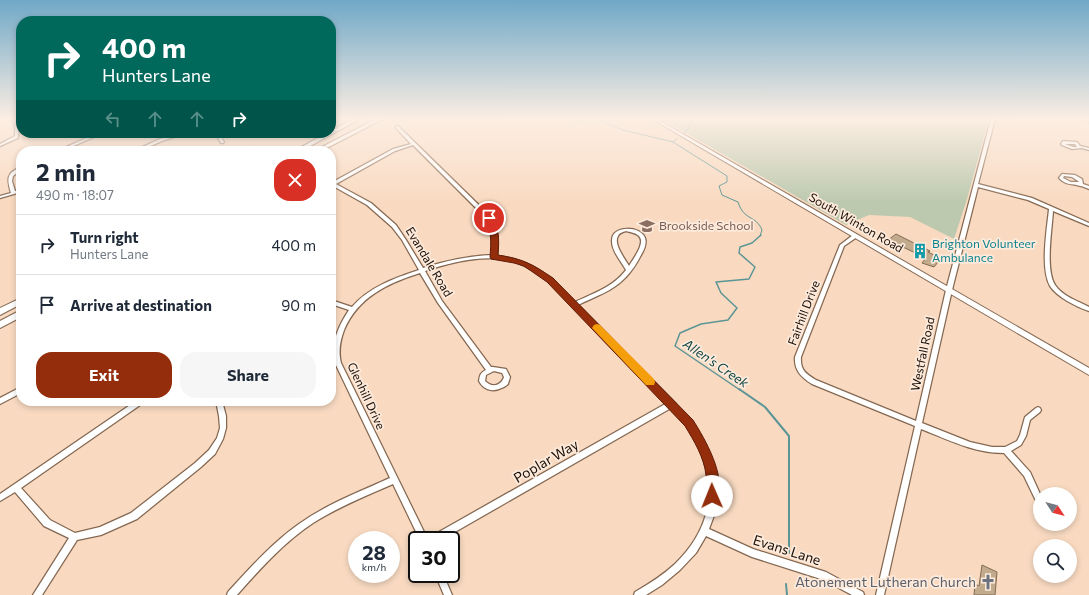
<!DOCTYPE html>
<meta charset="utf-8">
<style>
:root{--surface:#fff;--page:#f6f6f7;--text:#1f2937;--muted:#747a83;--line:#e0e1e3;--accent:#942d0b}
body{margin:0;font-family:Commissioner,sans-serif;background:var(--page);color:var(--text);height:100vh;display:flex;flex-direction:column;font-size:15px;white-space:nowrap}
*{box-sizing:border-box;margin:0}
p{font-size:13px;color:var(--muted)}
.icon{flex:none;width:22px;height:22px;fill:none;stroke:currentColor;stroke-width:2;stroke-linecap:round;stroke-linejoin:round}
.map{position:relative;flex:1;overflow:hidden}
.sheet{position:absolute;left:16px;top:146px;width:320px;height:260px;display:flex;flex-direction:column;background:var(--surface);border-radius:16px;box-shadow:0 2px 6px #0003}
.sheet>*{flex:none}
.banner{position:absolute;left:16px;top:16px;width:320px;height:122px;border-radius:16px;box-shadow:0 2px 6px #0003;background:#00695c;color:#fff;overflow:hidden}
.needle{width:26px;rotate:126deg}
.fabs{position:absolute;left:1033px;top:487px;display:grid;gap:8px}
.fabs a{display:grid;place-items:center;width:44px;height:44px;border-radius:50%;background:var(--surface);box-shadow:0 2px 6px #0003;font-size:20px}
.speed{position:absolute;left:348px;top:531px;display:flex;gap:8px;font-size:20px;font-weight:700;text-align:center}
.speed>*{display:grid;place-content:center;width:52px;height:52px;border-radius:50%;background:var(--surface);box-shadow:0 2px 6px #0003;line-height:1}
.speed small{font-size:10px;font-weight:400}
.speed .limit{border:2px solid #111;border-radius:6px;background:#fff;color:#111}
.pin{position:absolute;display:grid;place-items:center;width:34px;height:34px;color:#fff;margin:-17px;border:2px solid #fff;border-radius:50%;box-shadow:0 1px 4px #0007}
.me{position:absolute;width:44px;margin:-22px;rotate:359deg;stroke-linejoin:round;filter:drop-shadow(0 0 3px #0008)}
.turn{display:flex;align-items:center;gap:14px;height:84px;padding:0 20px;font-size:18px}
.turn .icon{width:52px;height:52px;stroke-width:2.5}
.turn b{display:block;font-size:28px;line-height:34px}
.lanes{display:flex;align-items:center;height:38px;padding:0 20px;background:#0003;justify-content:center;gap:20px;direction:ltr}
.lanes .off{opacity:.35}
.round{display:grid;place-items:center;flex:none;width:42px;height:42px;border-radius:16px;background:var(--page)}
.headline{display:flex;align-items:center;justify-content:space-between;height:68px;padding:0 20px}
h1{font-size:24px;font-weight:700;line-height:30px}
.primary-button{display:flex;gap:8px;margin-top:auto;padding:8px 20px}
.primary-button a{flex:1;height:46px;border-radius:16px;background:var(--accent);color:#fff;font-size:16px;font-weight:700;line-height:46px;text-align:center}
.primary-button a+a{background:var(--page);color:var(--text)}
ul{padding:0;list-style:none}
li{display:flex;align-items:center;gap:12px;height:60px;padding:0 20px;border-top:1px solid var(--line)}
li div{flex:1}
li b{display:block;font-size:15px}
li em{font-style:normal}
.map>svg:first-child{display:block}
.green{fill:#bcc9af}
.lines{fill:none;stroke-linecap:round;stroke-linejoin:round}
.stream-far2{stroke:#5c9595;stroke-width:1}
.stream-far1{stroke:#5c9595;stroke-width:1.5}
.stream{stroke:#5c9595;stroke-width:2}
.building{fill:#c2aa8d;stroke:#836c52}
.minor-casing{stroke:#846852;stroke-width:2.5}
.major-casing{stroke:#846852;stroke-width:2}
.highway-casing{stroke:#846852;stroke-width:2}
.minor{fill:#fff;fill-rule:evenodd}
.major{fill:#fff;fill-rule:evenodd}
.highway{fill:#fff;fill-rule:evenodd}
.route{fill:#942d0b;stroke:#601d07}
.slow{fill:#f59e0b}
.labels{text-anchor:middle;stroke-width:3.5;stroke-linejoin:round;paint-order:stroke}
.street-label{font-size:12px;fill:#190f07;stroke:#fdeadb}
.education-label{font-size:12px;fill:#785e54;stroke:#fdeadb;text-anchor:start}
.culture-label{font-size:12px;fill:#0d838f;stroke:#fdeadb;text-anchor:start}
.water-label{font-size:13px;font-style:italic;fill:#0f4545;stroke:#fdeadb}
.near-street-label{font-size:14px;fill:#190f07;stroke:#fdeadb}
.near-worship-label{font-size:14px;fill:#5b616d;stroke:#fdeadb;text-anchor:end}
</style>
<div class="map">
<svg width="1089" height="595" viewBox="0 0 1089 595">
<rect width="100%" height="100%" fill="#f9dac1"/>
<path class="green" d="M662,119H989L967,199L954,239L910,217L869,215L846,225Z"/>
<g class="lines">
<g class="stream-far2">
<path d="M575,119V121L597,120L623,130L673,142L727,176V182L719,186L722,195L738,202C744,221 756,215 762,230L760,236"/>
<path d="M684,133L688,129L692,119"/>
<path d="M673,142L677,139"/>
</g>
<path class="stream-far1" d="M740,390L675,346L680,333L701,324L728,320L737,308L721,293L716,282L749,279L755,267L739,253L740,247L752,243L761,235"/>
<g class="stream">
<path d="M739,389L765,407L789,436V553"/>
<path d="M786,584L787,595"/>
</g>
</g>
<g class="building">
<path d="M896,234L930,251L928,252L940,258L938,260L939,261L934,267L922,263L926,258L888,240Z"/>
<path d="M982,565L997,572L995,595H974L975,584L979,586Z"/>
</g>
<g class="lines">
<defs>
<g id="minor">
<path d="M20,119H21V122L19,124L18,138L0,146V144L15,136V124Z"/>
<path d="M991,119H995L978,184L1032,198L1089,223V226L1053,211C1052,229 1045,269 1055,285C1062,296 1078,301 1089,307V311C1077,307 1057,297 1050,286C1040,268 1047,229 1049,209L1028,200L978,187L952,290L922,423L970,442L992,447H1005L1017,441L1020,435L1025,417L1036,408L1038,407L1040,408L1041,410L1040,412L1030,420L1026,436L1021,445L1011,451L1030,472L1040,494V505L1037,503L1024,476L1004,453C974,453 949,440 921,429L884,595H876L915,426L812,384C801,377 794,370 795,357L840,245L853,235H857V237L844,246L801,357C800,370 806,374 816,380L916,421L946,290Z"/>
<path d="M1082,119L1089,120V122L1083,120Z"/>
<path d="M396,126H398L491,217C498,229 499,242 497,256C533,259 550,277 575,302C594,293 613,287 626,270C621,261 611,250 612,240C612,225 641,226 645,238C647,244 644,250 641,255C637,263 632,271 625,278C613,291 594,297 578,305L676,404C702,432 724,472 715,511C714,517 711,523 709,529L753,549L826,572L863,592L864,595H852L824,580L752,557L706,536L696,553L680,570L662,585L646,595H634L635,592C649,584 663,575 675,564C707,533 718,495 701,453C699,446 696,440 692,434C686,424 679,416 671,408L441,540H429L430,537L667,403L548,281C538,273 528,267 516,262C489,253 451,262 425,271L442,301L491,367H493L506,369L510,377C510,378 508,383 508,384C506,386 502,388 499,389C491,392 483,389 479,381C480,375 480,373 486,370L438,303L420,273C388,283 358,297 344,330C340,341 338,351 341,363L428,540H420L393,484C366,496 338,507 313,523C283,543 260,569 237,595H227L228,592C250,568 272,543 299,524C327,504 359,492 390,478L335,363C330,344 339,325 349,310L331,304V300L352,307C369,287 395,278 419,270L402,240L392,227L367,205L333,186H331V183L393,149L411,144L396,128ZM413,145L487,219C494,230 494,243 492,255C468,256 445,261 423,268L406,240L396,225L371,203L336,184L395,151ZM626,231C630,232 636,233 639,236C646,243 633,259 629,266C625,259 613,244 618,236C619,233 623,232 626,231ZM494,371L502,373L504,377C501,386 492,388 485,381L486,375Z"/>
<path d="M98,133H103L62,151H57Z"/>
<path d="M181,133H187L162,141L139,151H134L160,139Z"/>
<path d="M215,133H219L224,142L223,143H221Z"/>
<path d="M1063,141L1077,142L1080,146L1089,148V150L1082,148L1072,149L1062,145L1061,144ZM1065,144H1075L1077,147H1073Z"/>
<path d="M21,167V170L13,176L12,181L15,191L21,190V192L0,198V196L11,193C7,179 6,173 21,167Z"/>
<path d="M1062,174L1075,175L1082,179L1083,184L1089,186V189C1086,188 1083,186 1080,186C1071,183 1067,186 1059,178ZM1064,176L1072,177L1078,181L1079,182H1071L1063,178Z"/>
<path d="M21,387V393L0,404V398Z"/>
<path d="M136,401H144L143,403L21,488L50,520L75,533L100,527L131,513L195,463L209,450L217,438L220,428L219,416L216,401H222L226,416V428L223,439L215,454L201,467L137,519L101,535L77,540L42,595H33L69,538L44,526L15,492L0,501V494Z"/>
<path d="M435,574H443L452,595H444Z"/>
</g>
<path id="major" d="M652,119H657L1089,368V375Z"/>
<g id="highway">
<path d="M353,119H360L301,151H294L327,133H331V131Z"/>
<path d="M376,119H383L321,151H314Z"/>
<path d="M21,298V304L0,315V308Z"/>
<path d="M21,310V317L0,328V321Z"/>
</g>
</defs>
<use href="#minor" class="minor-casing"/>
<use href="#major" class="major-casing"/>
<use href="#highway" class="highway-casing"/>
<use href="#minor" class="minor"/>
<use href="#major" class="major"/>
<use href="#highway" class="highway"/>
</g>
<linearGradient id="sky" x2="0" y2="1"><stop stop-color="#70a8c7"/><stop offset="0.59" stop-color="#fceee3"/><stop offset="1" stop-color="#fceee3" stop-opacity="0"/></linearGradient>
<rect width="1089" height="202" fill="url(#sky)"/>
<path class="route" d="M486,216H491C500,229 499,240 498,255C523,259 532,264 553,278L693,420C705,439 727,477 717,500L712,502L708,500C704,492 707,483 706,475C704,457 694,441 685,426L547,282L524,266L514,263L491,259L490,257C491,243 492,231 485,218Z"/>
<path class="slow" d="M597,324L600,325L654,379L655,382L654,385H646L594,330L592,328L594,325Z"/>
<defs>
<symbol id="school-bare" viewBox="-9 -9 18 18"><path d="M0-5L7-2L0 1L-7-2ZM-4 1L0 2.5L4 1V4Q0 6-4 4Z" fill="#8d6e63" stroke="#fdeadb" stroke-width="2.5" paint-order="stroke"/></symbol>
<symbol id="building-bare" viewBox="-9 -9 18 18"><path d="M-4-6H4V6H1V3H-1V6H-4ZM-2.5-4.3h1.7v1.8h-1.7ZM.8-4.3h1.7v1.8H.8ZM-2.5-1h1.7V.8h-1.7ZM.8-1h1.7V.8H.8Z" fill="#0f9aa8" stroke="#fdeadb" stroke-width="2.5" paint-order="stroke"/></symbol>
<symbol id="church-bare" viewBox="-9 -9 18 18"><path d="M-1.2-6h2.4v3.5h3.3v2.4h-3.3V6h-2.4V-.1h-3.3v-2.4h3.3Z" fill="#6b7280" stroke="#fdeadb" stroke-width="2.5" paint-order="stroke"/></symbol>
</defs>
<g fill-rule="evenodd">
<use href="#school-bare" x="636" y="215" width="22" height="22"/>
<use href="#building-bare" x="909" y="240" width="22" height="22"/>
<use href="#church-bare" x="977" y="571" width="22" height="22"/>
</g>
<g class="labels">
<g class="street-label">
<text transform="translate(856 223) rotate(30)" y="4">South Winton Road</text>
<text transform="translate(429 262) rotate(59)" y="4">Evandale Road</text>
<text transform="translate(804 313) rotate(-69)" y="4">Fairhill Drive</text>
<text transform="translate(923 354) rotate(-78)" y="4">Westfall Road</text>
<text transform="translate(366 396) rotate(65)" y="4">Glenhill Drive</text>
</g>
<g class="education-label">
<text x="659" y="230">Brookside School</text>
</g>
<g class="culture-label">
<text x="932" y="248">Brighton Volunteer<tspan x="932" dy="14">Ambulance</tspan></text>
</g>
<g class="water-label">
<text transform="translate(716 363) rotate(34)" y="5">Allen's Creek</text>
</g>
<g class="near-street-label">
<text transform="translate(546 461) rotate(-30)" y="5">Poplar Way</text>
<text transform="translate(787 550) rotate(18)" y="5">Evans Lane</text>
</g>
<g class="near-worship-label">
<text x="976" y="587">Atonement Lutheran Church</text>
</g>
</g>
</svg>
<div class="fabs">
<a><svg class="needle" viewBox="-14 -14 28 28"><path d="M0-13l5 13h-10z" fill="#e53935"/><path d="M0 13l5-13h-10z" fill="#747a83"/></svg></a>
<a><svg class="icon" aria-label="search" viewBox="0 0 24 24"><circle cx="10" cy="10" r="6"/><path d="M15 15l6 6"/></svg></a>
</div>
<div class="speed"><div>28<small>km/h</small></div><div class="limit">30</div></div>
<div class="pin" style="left:489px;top:218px;background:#d93025"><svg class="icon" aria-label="arrive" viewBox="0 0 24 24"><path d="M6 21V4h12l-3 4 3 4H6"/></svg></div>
<svg class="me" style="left:712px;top:496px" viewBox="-20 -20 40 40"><circle r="19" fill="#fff"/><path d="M0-13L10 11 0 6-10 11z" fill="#942d0b"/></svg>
<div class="banner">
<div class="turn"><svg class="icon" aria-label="right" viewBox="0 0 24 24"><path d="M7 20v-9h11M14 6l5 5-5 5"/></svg><div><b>400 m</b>Hunters Lane</div></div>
<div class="lanes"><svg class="icon off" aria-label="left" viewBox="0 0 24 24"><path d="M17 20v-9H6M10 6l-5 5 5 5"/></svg><svg class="icon off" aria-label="ahead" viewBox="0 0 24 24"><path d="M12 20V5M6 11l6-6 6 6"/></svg><svg class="icon off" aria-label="ahead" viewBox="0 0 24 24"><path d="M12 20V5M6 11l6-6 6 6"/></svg><svg class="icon" aria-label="right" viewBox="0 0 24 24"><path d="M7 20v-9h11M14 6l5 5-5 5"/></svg></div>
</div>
<section class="sheet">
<div class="headline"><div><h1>2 min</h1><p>490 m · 18:07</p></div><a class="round" style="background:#d93025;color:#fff"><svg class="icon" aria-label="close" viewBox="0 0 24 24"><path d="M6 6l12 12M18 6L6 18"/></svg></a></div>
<ul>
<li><svg class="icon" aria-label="right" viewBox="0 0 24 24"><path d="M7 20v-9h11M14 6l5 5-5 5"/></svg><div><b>Turn right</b><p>Hunters Lane</p></div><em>400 m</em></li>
<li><svg class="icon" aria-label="arrive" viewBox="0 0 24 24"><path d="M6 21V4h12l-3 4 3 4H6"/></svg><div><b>Arrive at destination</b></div><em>90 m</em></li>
</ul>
<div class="primary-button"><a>Exit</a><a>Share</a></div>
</section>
</div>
